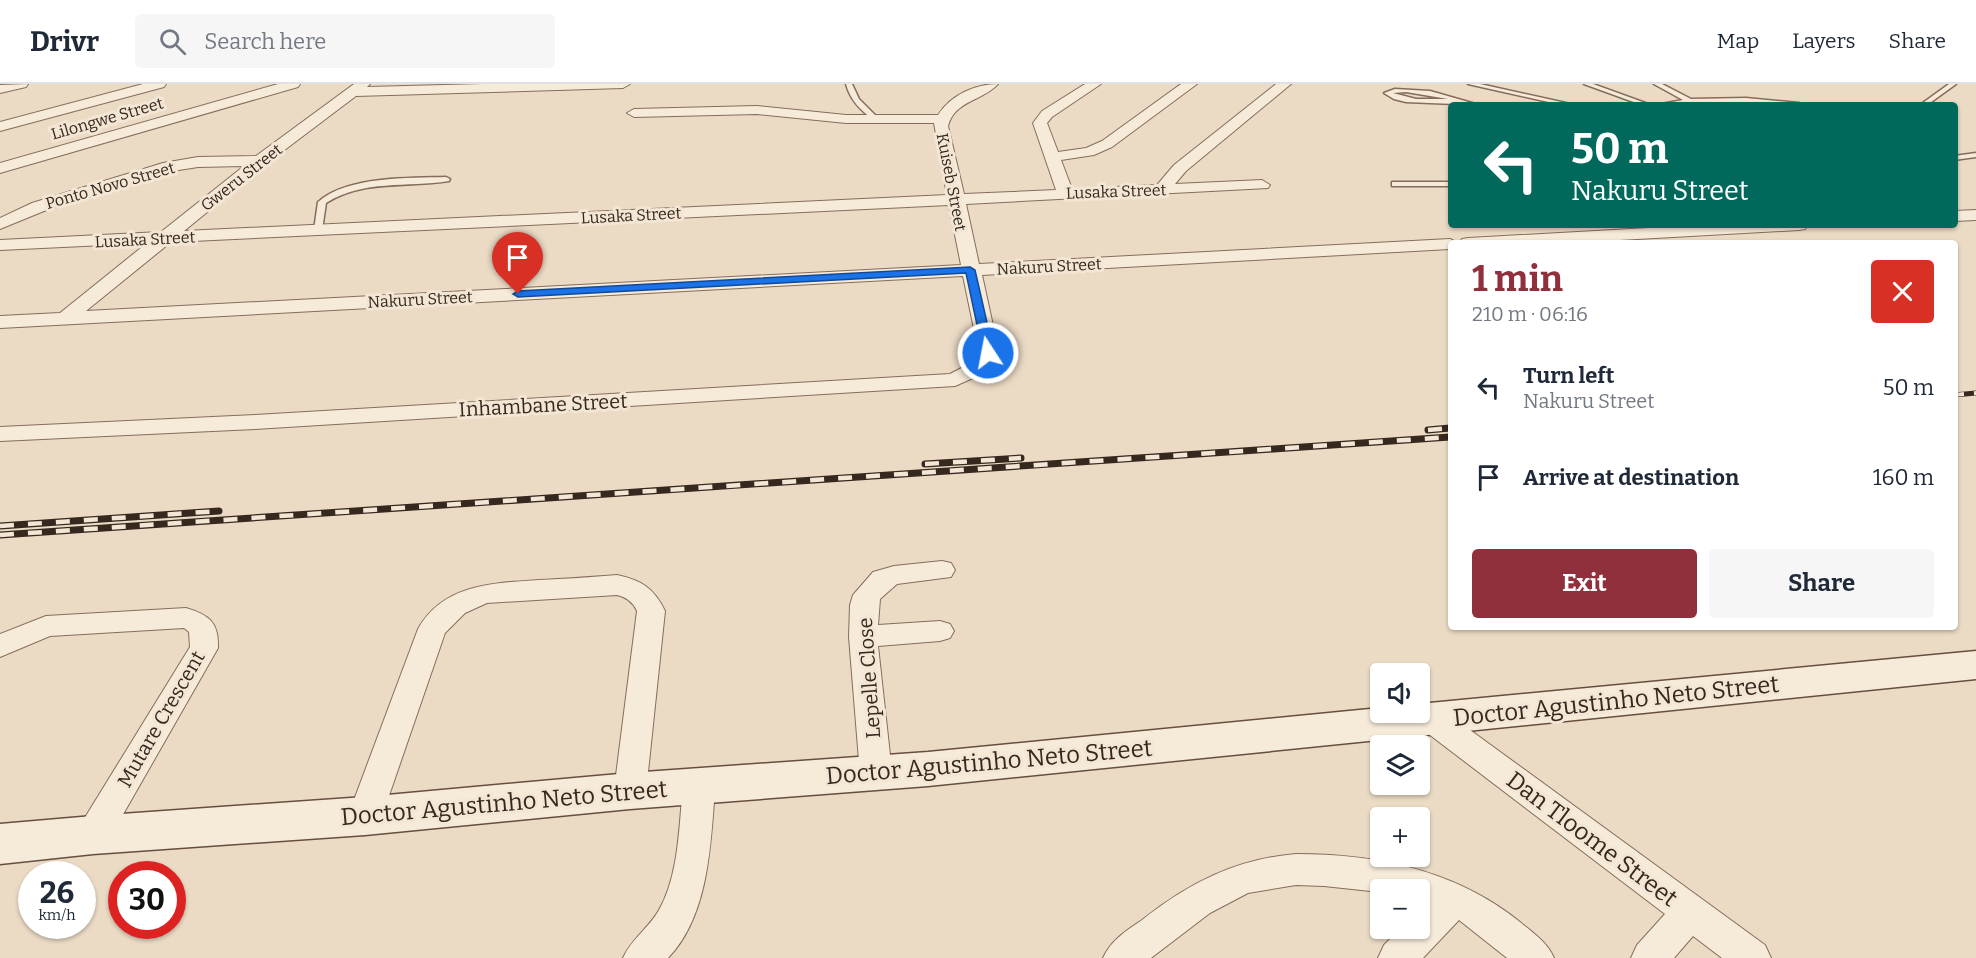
<!DOCTYPE html>
<meta charset="utf-8">
<style>
:root{--surface:#fff;--page:#f6f6f7;--text:#1f2937;--muted:#747a83;--line:#e0e1e3;--accent:#90303d}
body{margin:0;font-family:Bitter,serif;background:var(--page);color:var(--text);height:100vh;display:flex;flex-direction:column;font-size:22px;white-space:nowrap}
*{box-sizing:border-box;margin:0}
p{font-size:20px;color:var(--muted)}
.icon{flex:none;width:33px;height:33px;fill:none;stroke:currentColor;stroke-width:2;stroke-linecap:round;stroke-linejoin:round}
.map{position:relative;flex:1;overflow:hidden}
.details{position:absolute;left:1448px;top:156px;width:510px;height:390px;display:flex;flex-direction:column;background:var(--surface);border-radius:6px;box-shadow:0 2px 4px #0004}
.details>*{flex:none}
.top-card{position:absolute;left:1448px;top:18px;width:510px;height:126px;border-radius:6px;box-shadow:0 2px 4px #0004;background:#00695c;color:#fff;overflow:hidden}
.controls{position:absolute;left:1370px;top:579px;display:grid;gap:12px}
.controls a{display:grid;place-items:center;width:60px;height:60px;border-radius:6px;background:var(--surface);box-shadow:0 2px 4px #0004;font-size:30px}
.speed{position:absolute;left:18px;top:777px;display:flex;gap:12px;font-size:30px;font-weight:700;text-align:center}
.speed>*{display:grid;place-content:center;width:78px;height:78px;border-radius:50%;background:var(--surface);box-shadow:0 2px 4px #0004;line-height:1}
.speed small{font-size:15px;font-weight:400}
.speed .limit{border:9px solid #d22;background:#fff;color:#111}
.pin{position:absolute;display:grid;place-items:center;width:51px;height:51px;color:#fff;margin:-62px -26px;border-radius:50% 50% 50% 0;rotate:-45deg;box-shadow:0 0 6px #0007}
.pin .icon{rotate:45deg}
.me{position:absolute;width:66px;margin:-33px;rotate:349deg;stroke-linejoin:round;filter:drop-shadow(0 0 4px #0008)}
.turn{display:flex;align-items:center;gap:21px;height:126px;padding:0 24px;font-size:27px}
.turn .icon{width:78px;height:78px;stroke-width:2.5}
.turn b{display:block;font-size:42px;line-height:51px}
.round{display:grid;place-items:center;flex:none;width:63px;height:63px;border-radius:6px;background:var(--page)}
.head{display:flex;align-items:center;justify-content:space-between;height:102px;padding:0 24px}
h1{font-size:36px;font-weight:700;line-height:45px;color:var(--accent)}
.primary-button{display:flex;gap:12px;margin-top:auto;padding:12px 24px}
.primary-button a{flex:1;height:69px;border-radius:6px;background:var(--accent);color:#fff;font-size:24px;font-weight:700;line-height:69px;text-align:center}
.primary-button a+a{background:var(--page);color:var(--text)}
ul{padding:0;list-style:none}
li{display:flex;align-items:center;gap:18px;height:90px;padding:0 24px}
li div{flex:1}
li b{display:block;font-size:22px}
li em{font-style:normal}
header{display:flex;align-items:center;gap:36px;box-sizing:border-box;height:84px;padding:0 30px;background:var(--surface);border-bottom:2px solid var(--line)}
header strong{font-size:28px}
nav{display:flex;gap:33px;margin-inline-start:auto;font-size:21px}
.search{width:420px;height:54px;background:var(--page);display:flex;align-items:center;gap:15px;box-sizing:border-box;padding:0 21px;border-radius:6px;color:var(--muted);font-size:22px}
.map>svg:first-child{display:block}
.lines{fill:none;stroke-linecap:round;stroke-linejoin:round}
.lane-casing{stroke:#856d5c;stroke-width:3}
.street-casing{stroke:#856d5c;stroke-width:2}
.secondary-casing{stroke:#674e3f;stroke-width:3}
.lane{fill:#f6ead8;fill-rule:evenodd}
.street{fill:#f6ead8;fill-rule:evenodd}
.secondary{fill:#f6ead8;fill-rule:evenodd}
.rail-far1-casing{stroke:#36271f;stroke-width:5}
.rail-casing{stroke:#36271f;stroke-width:7}
.rail-far1{stroke:#f3e6d4;stroke-width:4;stroke-dasharray:10;stroke-linecap:butt}
.rail{stroke:#f3e6d4;stroke-width:4.5;stroke-dasharray:14;stroke-linecap:butt}
.route{fill:#1a73e8;stroke:#114b97;stroke-width:1.5}
.labels{text-anchor:middle;stroke-width:6;stroke-linejoin:round;paint-order:stroke}
.far-street-label{font-size:16px;fill:#36271f;stroke:#f3e6d4}
.street-label{font-size:20px;fill:#36271f;stroke:#f3e6d4}
.near-street-label{font-size:24px;fill:#36271f;stroke:#f3e6d4}
</style>
<header>
<strong>Drivr</strong>
<div class="search"><svg class="icon" aria-label="search" viewBox="0 0 24 24"><circle cx="10" cy="10" r="6"/><path d="M15 15l6 6"/></svg>Search here</div>
<nav><a>Map</a><a>Layers</a><a>Share</a></nav>
</header>
<div class="map">
<svg width="1976" height="874" viewBox="0 0 1976 874">
<rect width="100%" height="100%" fill="#ebdbc5"/>
<g class="lines">
<defs>
<g id="lane">
<path d="M846,0H852L859,15L878,34V36H874C861,27 850,16 846,0Z"/>
<path d="M1468,0H1480L1575,21H1562Z"/>
<path d="M1584,0H1593L1651,21H1642Z"/>
<path d="M1654,0H1662L1691,15L1746,14L1799,19L1802,21L1712,18L1656,21L1683,16Z"/>
<path d="M1949,0H1956L1927,21H1920Z"/>
<path d="M1395,5L1430,7L1479,21L1406,18L1394,15L1384,9ZM1406,8L1448,15H1416L1393,9Z"/>
<path d="M1976,69V73L1954,76V72Z"/>
<path d="M446,93L450,95L449,97C407,104 364,95 326,119L322,146L318,148L314,146L318,118C347,92 409,94 446,93Z"/>
<rect x="1392" y="98" width="58" height="4"/>
</g>
<g id="street">
<path d="M28,0L26,3L0,9V1Z"/>
<path d="M143,0H166L164,3L0,47V38Z"/>
<path d="M278,0H300L298,3L0,89V79Z"/>
<path d="M354,0H370L367,3L483,0H630L623,4L356,12L266,80L184,147L947,111L934,39H846L757,30L634,33L627,29L634,25L757,22L846,31H938C951,11 975,0 998,0C983,17 955,16 948,42L964,110L1056,106L1033,39L1042,27L1085,0H1101L1052,33L1047,39L1058,68L1086,64L1102,57L1181,0H1197L1112,63L1094,71L1061,76L1072,105L1157,101L1174,81L1276,0H1291L1186,87L1175,100L1262,96L1270,101L1268,104L966,120L979,180L1450,155L1458,159H1450V165L982,191L999,269L989,287L955,302L255,345L0,357V343L255,331L950,290L973,278L979,269L963,192L0,244V232L60,229L147,159L0,166V156L161,148L244,82L198,83L166,88L44,127L0,145V134L32,119L163,79L198,73L256,72ZM949,121L961,181L86,227L171,158Z"/>
<path d="M1976,126V136L1954,137V127Z"/>
<path d="M1702,141H1808L1805,145L1799,146L1566,159H1459L1462,155L1468,154Z"/>
<path d="M942,477L951,479L955,486L951,493L897,500L880,515L878,541L940,537L950,540L954,547L950,554L940,557L878,562L892,689L887,699L876,702L865,699L860,689L849,553L850,521L853,511L873,488L894,482Z"/>
<path d="M617,491C641,496 654,504 665,527L646,707L642,717L630,721L618,717L614,707L637,527C633,518 626,513 617,511L487,519L465,529L445,549L382,732L377,742L365,746L353,742L348,732L418,545C443,500 493,499 539,496C565,495 591,493 617,491Z"/>
<path d="M186,524C209,531 219,538 218,564L105,762L93,766L81,762L76,751L81,740L190,563L189,548L184,544L50,552L0,573V550L46,532Z"/>
<path d="M1433,624L1444,627L1765,861L1771,874H1722L1693,852L1674,874H1631L1637,861L1665,830L1422,645L1418,636L1422,627Z"/>
<path d="M699,689L711,693L715,703C711,758 709,832 668,874H623C631,855 649,844 659,826C679,791 679,742 683,703L687,693Z"/>
<path d="M1296,770C1377,770 1456,786 1520,838C1533,849 1547,858 1554,874H1507L1459,836L1423,874H1378L1384,861L1401,844H1419V827L1426,820L1419,818V806H1380V808L1324,802L1296,801L1248,809L1210,829L1151,874H1103C1111,856 1126,847 1142,836C1189,799 1236,775 1296,770Z"/>
</g>
<path id="secondary" d="M1976,567V595L928,702L630,725L365,751L93,770L0,780V740L93,732L365,713L630,689L928,668L1380,624V628H1419V620Z"/>
</defs>
<use href="#lane" class="lane-casing"/>
<use href="#street" class="street-casing"/>
<use href="#secondary" class="secondary-casing"/>
<use href="#lane" class="lane"/>
<use href="#street" class="street"/>
<use href="#secondary" class="secondary"/>
<defs>
<path id="rail-far1" d="M1954,311L1976,309"/>
<g id="rail">
<path d="M1428,346L1450,344"/>
<path d="M925,380L1021,374"/>
<path d="M0,442L219,427"/>
<path d="M0,451L1450,353"/>
</g>
</defs>
<use href="#rail-far1" class="rail-far1-casing"/>
<use href="#rail" class="rail-casing"/>
<use href="#rail-far1" class="rail-far1"/>
<use href="#rail" class="rail"/>
</g>
<path class="route" d="M970,183L975,186L994,269L988,272L983,269L966,189L518,213L513,210L518,207Z"/>
<g class="labels">
<g class="far-street-label">
<text transform="translate(107 34) rotate(-16)" y="6">Lilongwe Street</text>
<text transform="translate(241 93) rotate(-38)" y="6">Gweru Street</text>
<text transform="translate(952 98) rotate(79)" y="6">Kuiseb Street</text>
<text transform="translate(110 101) rotate(-16)" y="6">Ponto Novo Street</text>
<text transform="translate(1116 107) rotate(-2)" y="6">Lusaka Street</text>
<text transform="translate(631 131) rotate(-3)" y="6">Lusaka Street</text>
<text transform="translate(145 155) rotate(-3)" y="6">Lusaka Street</text>
<text transform="translate(1049 182) rotate(-3)" y="6">Nakuru Street</text>
<text transform="translate(420 215) rotate(-3)" y="6">Nakuru Street</text>
</g>
<g class="street-label">
<text transform="translate(543 321) rotate(-3)" y="7">Inhambane Street</text>
<text transform="translate(869 594) rotate(-94)" y="7">Lepelle Close</text>
<text transform="translate(161 635) rotate(-60)" y="7">Mutare Crescent</text>
</g>
<g class="near-street-label">
<text transform="translate(1616 617) rotate(-6)" y="8">Doctor Agustinho Neto Street</text>
<text transform="translate(989 678) rotate(-5)" y="8">Doctor Agustinho Neto Street</text>
<text transform="translate(504 719) rotate(-5)" y="8">Doctor Agustinho Neto Street</text>
<text transform="translate(1592 755) rotate(37)" y="8">Dan Tloome Street</text>
</g>
</g>
</svg>
<div class="controls">
<a><svg class="icon" aria-label="sound" viewBox="0 0 24 24"><path d="M4 9h4l5-4v14l-5-4H4zM17 9q2 3 0 6"/></svg></a>
<a><svg class="icon" aria-label="layers" viewBox="0 0 24 24"><path d="M12 4l9 5-9 5-9-5zM3 14l9 5 9-5"/></svg></a>
<a>+</a>
<a>−</a>
</div>
<div class="speed"><div>26<small>km/h</small></div><div class="limit">30</div></div>
<div class="pin" style="left:518px;top:210px;background:#d93025"><svg class="icon" aria-label="arrive" viewBox="0 0 24 24"><path d="M6 21V4h12l-3 4 3 4H6"/></svg></div>
<svg class="me" style="left:988px;top:269px" viewBox="-20 -20 40 40"><circle r="17" fill="#1a73e8" stroke="#fff" stroke-width="3"/><path d="M0-11L8 9 0 5-8 9z" fill="#fff"/></svg>
<div class="top-card">
<div class="turn"><svg class="icon" aria-label="left" viewBox="0 0 24 24"><path d="M17 20v-9H6M10 6l-5 5 5 5"/></svg><div><b>50 m</b>Nakuru Street</div></div>
</div>
<section class="details">
<div class="head"><div><h1>1 min</h1><p>210 m · 06:16</p></div><a class="round" style="background:#d93025;color:#fff"><svg class="icon" aria-label="close" viewBox="0 0 24 24"><path d="M6 6l12 12M18 6L6 18"/></svg></a></div>
<ul>
<li><svg class="icon" aria-label="left" viewBox="0 0 24 24"><path d="M17 20v-9H6M10 6l-5 5 5 5"/></svg><div><b>Turn left</b><p>Nakuru Street</p></div><em>50 m</em></li>
<li><svg class="icon" aria-label="arrive" viewBox="0 0 24 24"><path d="M6 21V4h12l-3 4 3 4H6"/></svg><div><b>Arrive at destination</b></div><em>160 m</em></li>
</ul>
<div class="primary-button"><a>Exit</a><a>Share</a></div>
</section>
</div>
